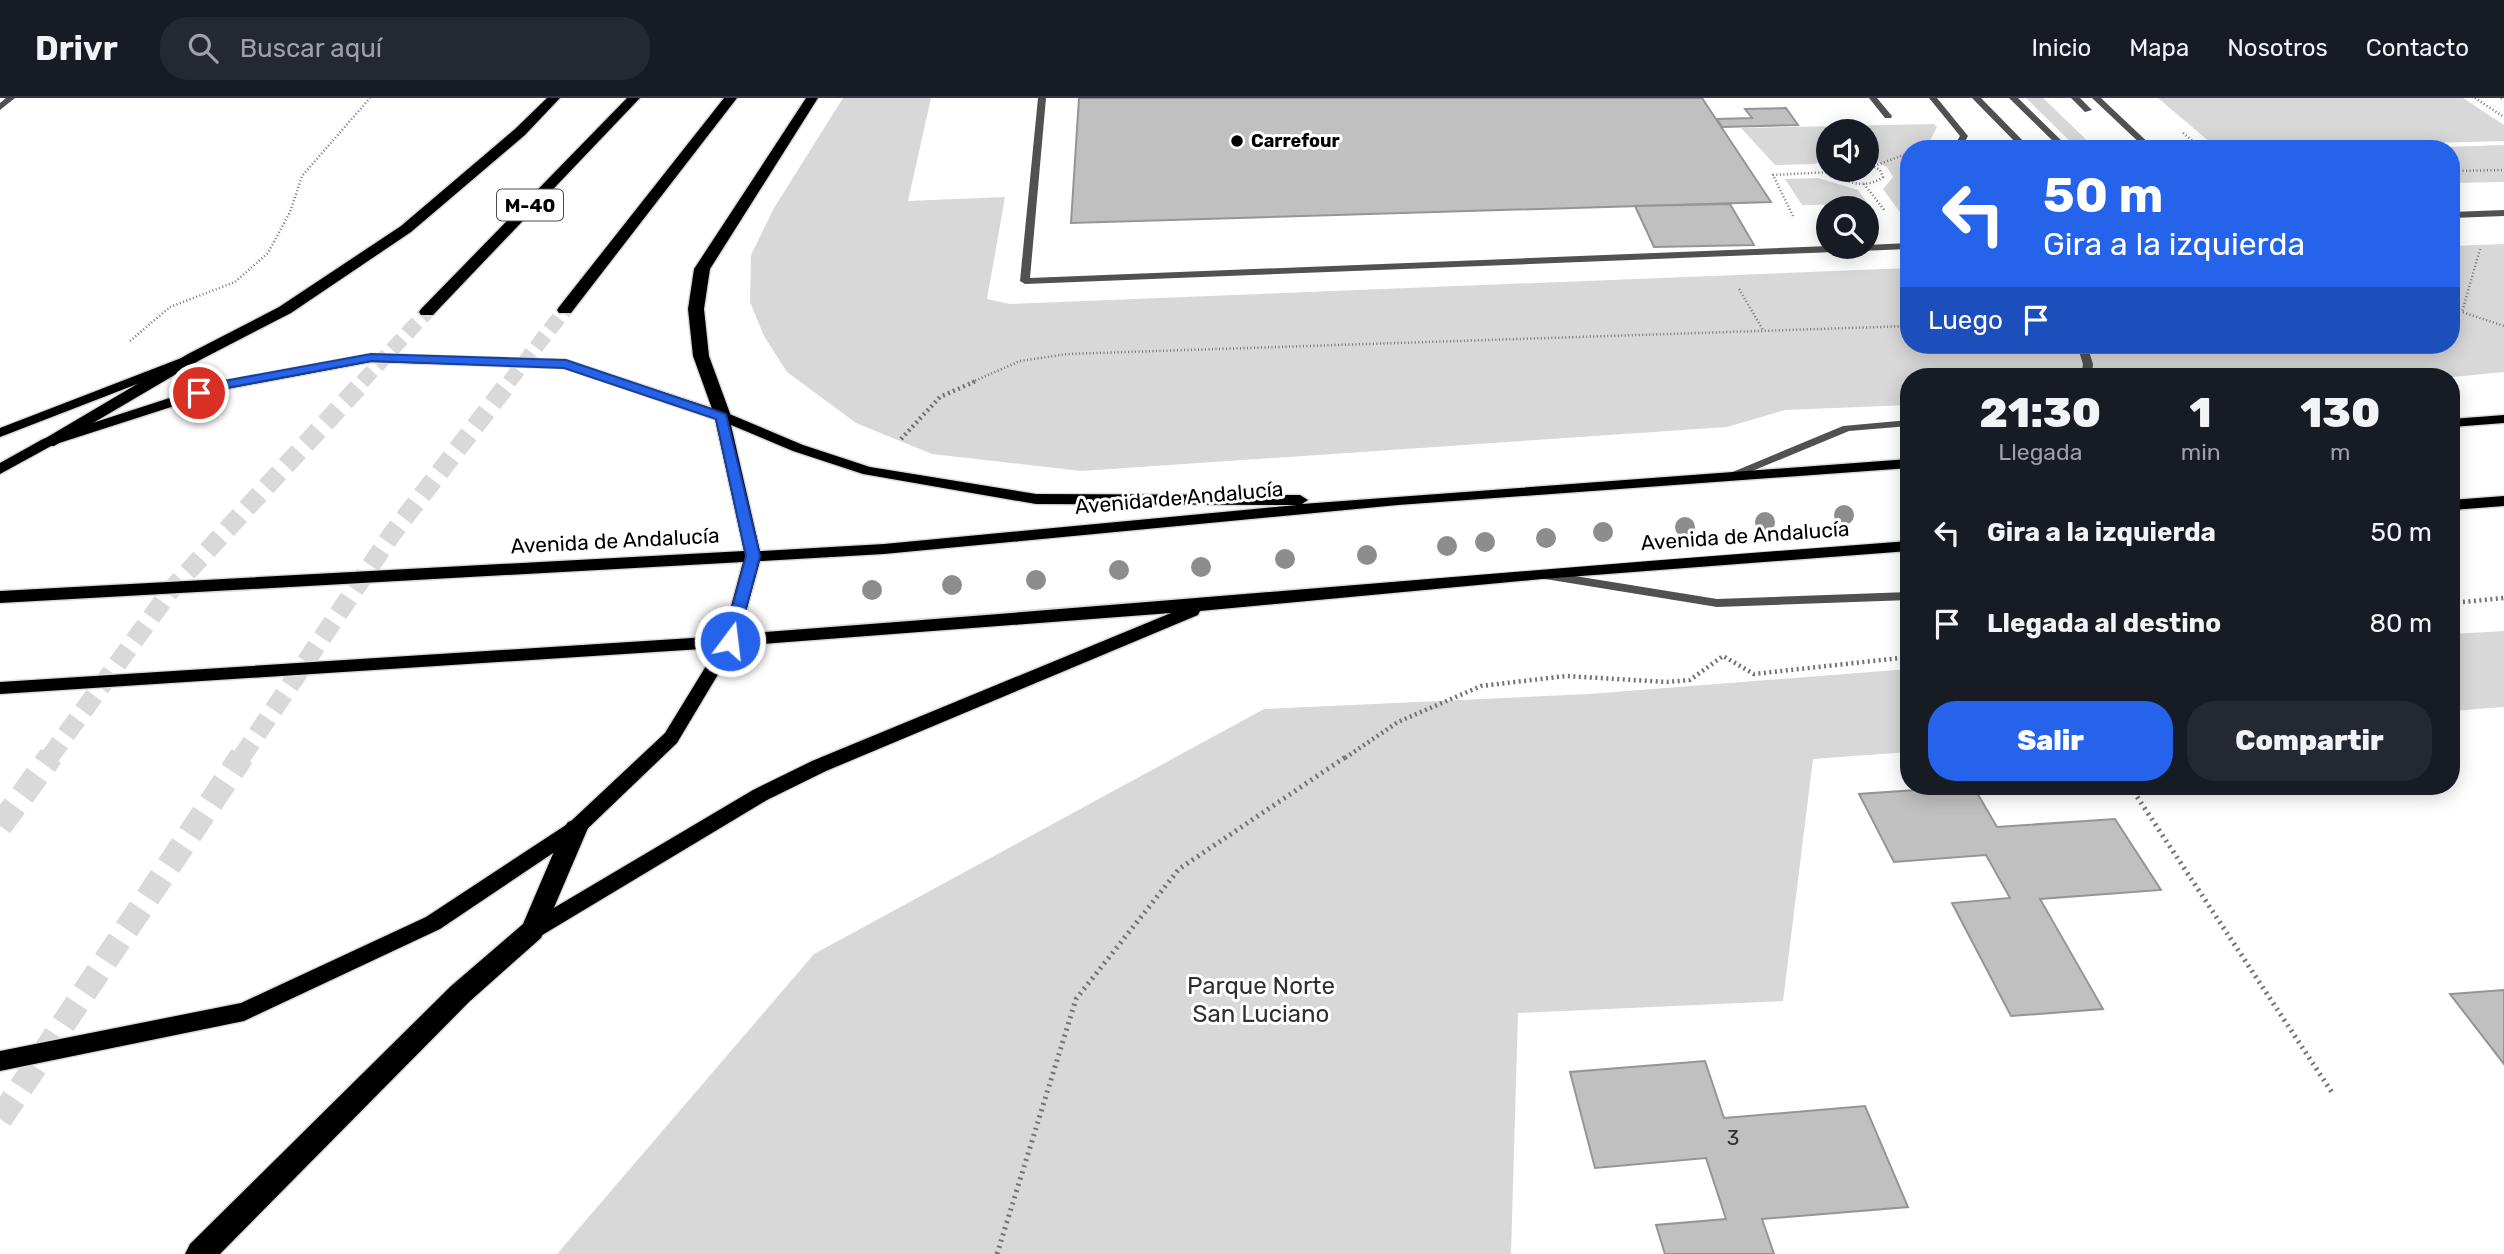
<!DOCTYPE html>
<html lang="es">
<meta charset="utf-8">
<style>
:root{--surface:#171b24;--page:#242831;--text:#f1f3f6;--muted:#9ea1a6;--line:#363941;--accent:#2563eb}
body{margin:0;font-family:Rubik,sans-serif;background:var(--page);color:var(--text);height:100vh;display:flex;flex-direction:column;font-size:26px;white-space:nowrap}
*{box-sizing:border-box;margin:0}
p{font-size:23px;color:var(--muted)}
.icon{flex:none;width:38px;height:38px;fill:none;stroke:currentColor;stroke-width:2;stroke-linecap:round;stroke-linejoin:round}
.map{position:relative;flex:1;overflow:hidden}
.side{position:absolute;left:1900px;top:270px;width:560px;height:427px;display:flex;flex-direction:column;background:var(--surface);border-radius:28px;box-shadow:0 4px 18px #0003}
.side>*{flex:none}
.banner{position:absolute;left:1900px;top:42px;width:560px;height:214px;border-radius:28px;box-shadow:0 4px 18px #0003;background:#2563eb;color:#fff;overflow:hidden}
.fabs{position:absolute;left:1816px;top:21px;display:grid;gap:14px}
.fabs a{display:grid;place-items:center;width:63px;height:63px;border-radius:50%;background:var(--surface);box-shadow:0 4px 18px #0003;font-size:35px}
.pin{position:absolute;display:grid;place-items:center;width:60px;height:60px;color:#fff;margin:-30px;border:4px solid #fff;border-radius:50%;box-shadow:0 2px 7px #0007}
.me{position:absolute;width:77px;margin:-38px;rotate:15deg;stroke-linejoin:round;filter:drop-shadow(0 0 5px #0008)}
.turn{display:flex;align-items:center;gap:24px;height:147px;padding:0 28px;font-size:32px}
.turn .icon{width:91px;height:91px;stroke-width:2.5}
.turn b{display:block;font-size:49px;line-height:60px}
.then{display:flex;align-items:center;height:66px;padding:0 28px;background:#0003;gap:14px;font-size:26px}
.eta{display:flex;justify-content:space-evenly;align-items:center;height:119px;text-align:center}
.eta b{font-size:42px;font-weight:800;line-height:49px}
.button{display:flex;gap:14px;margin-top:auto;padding:14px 28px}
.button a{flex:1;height:80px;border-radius:28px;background:var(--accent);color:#fff;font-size:28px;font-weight:800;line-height:80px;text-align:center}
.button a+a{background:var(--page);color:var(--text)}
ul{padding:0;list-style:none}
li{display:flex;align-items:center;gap:21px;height:91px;padding:0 28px}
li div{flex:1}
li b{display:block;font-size:26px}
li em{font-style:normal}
header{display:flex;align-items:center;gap:42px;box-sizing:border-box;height:98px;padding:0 35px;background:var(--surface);border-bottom:2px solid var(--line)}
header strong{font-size:33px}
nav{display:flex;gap:38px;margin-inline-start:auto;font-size:24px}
.search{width:490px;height:63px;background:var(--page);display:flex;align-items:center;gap:18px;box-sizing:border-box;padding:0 24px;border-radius:28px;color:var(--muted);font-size:26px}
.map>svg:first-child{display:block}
.green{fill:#d8d8d8}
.building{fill:#c0c0c0;stroke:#959595;stroke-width:2}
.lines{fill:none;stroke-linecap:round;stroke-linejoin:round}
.motorway-tunnel-far2{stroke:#d9d9d9;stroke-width:15;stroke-dasharray:15 7;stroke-linecap:butt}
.motorway-tunnel-far1{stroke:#d9d9d9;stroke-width:19;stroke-dasharray:19 10;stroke-linecap:butt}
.motorway-tunnel{stroke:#d9d9d9;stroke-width:25;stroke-dasharray:25 13;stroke-linecap:butt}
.primary-casing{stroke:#dbdbdb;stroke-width:3}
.motorway-casing{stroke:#dbdbdb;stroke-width:3}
.path-far2{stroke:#737373;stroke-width:2.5;stroke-dasharray:1 2.5;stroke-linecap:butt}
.path-far1{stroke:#737373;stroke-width:4.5;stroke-dasharray:2 3.5;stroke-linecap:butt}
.path{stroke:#737373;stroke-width:5;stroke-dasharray:2 4.5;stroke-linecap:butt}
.service{fill:#515151;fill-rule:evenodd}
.minor{fill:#515151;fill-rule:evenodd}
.primary{fill:#000;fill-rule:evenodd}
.motorway{fill:#000;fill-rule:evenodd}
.tree{fill:#8d8d8d}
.route{fill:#2563eb;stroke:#184099;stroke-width:2}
.poi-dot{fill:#000;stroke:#fff;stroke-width:2.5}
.labels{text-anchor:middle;stroke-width:6;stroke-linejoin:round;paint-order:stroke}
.far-poi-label{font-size:18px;font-weight:bold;fill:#000;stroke:#fff;text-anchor:start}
.shield{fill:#fff;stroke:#4c4c4c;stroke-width:2}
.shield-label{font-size:19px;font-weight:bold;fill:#000}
.street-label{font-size:21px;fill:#000;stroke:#fff}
.near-number-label{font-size:21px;fill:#303030}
.near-park-label{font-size:24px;fill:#2f2f2f;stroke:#fff}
</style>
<header>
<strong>Drivr</strong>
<div class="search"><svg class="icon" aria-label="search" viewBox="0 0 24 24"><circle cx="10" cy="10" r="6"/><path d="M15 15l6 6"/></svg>Buscar aquí</div>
<nav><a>Inicio</a><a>Mapa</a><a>Nosotros</a><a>Contacto</a></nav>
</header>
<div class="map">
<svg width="2504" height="1156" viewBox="0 0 2504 1156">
<rect width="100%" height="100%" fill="#fff"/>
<g class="green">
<path d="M843,0H931L908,103L1005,99L987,201L1010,206L1909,170V247H2452V148L2504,146V274L2452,279L1909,278V307L1785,312L1727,329L1081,373L932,356L856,325L787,274L764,238L750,204L751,157L774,110Z"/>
<path d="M2026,0H2043L2096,51H2078Z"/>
<path d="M2158,0H2463L2504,27V43L2218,51Z"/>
<path d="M1934,26L1937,29L1926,51H1909V117H1902L1883,91L1893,79L1887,69L1867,59V33H1829V57L1815,66L1775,67L1741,30Z"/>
<path d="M2504,47V84L2452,85V51H2389Z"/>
<path d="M1818,80L1858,92L1868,106L1802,107L1785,81Z"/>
<path d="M2504,533V609L2452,613V536Z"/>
<path d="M1909,571V654L1813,661L1783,903L1518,915L1511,1156H557L814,856L1264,611L1589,596Z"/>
</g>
<g class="building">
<path d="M1079,0H1702L1771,104L1071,125Z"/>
<path d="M1786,10L1798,27L1722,29L1717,21L1752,20L1745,11Z"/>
<path d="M1730,106L1754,147L1654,149L1635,108Z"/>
<path d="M1973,688L1997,729L2115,721L2161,792L2040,801L2103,911L2011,918L1952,805L2010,800L1986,757L1894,764L1859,696Z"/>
<path d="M2504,892V966L2450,896Z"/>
<path d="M1705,963L1724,1020L1865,1008L1908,1109L1762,1121L1774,1156H1665L1656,1127L1726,1121L1706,1060L1595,1070L1570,974Z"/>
</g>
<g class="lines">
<g class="motorway-tunnel-far2">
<path d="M362,284L427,214"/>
<path d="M509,284L565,212"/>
</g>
<g class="motorway-tunnel-far1">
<path d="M49,660L171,492L364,283"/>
<path d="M241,660L392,436L510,283"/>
</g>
<g class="motorway-tunnel">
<path d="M0,728L51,658"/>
<path d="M0,1021L242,658"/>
</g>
<defs>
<g id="primary">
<path d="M371,256L566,262L727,315L803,347L870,369L1036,396L1300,397L1308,402L1302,406L1909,361V370L1398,407L884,456L760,463L740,536C1130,507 1519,472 1909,443V453L1542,481L1200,513L1198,517L826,673L767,702L539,839L532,842L525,839L522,833L525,827L753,692L812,663L1171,515L735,548L677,645L583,735L440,831L244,923L0,973V953L241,905L426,819L569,725L665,635L717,550L0,596V584L723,538L743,464L0,505V493L744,453L715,321L565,270L371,264L227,291L53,347L0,376V365L43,341L219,284ZM731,327L793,353L863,376L1036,406L1297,407L884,446L760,453Z"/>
<path d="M184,259L191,263L189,266L0,339V330Z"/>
<path d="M2504,317V325L2452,329V321Z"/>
<path d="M2504,398V408L2452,412V402Z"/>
</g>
<g id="motorway">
<path d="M547,0H560L525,37L411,134L291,215L200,262L54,348H42L39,344L188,256L279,209L401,128L515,31Z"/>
<path d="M627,0H640L433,217H421L419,214L421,211Z"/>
<path d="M724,0H737L571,215H559L557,212L559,209Z"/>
<path d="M806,0H818L710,171L704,211L709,258L731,318L728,322H716L693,258L688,211L694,171Z"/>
<path d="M576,721L584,724L588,730L541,840L469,904L220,1156H185L190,1146L451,888L523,826L564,730L568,724Z"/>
</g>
</defs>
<use href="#primary" class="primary-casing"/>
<use href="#motorway" class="motorway-casing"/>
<g class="path-far2">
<path d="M2475,0L2504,19"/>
<path d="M2501,0L2504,2"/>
<path d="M2183,35L2202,51"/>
<path d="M1874,68L1909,55"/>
<path d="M1831,73C1844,86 1868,91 1883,79L1880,72L1867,65"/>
<path d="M2452,73L2504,72"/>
<path d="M1864,86L1885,113"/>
<path d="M1793,118L1773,77L1831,74"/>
<path d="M2480,151L2462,214L2504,228"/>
<path d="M1739,191L1763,232"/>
<path d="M2452,214H2462"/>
<path d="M130,243L170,209L235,184L268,155L290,114L302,78L370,0"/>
<path d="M972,284L1020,263L1067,256L1909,228"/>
</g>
<g class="path-far1">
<path d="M901,341L940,299L976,283"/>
<path d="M2452,505L2504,500"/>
<path d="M1345,660L1398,624L1481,588L1566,578L1667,584L1690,582L1723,558L1754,576L1909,559"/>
</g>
<g class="path">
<path d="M2130,688L2333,996"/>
<path d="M997,1156L1076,901L1179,771L1347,658"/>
</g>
<g class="service">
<path d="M1038,0H1046L1030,180L1829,148L1867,149V147L1909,145V151L1025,186L1020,183Z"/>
<path d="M1869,0H1877L1892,18L1891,20H1885Z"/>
<path d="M1929,0H1937L1968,38L1961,51H1952L1960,38Z"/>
<path d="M1972,0H1981L2031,51H2022Z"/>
<path d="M2009,0H2018L2070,51H2061Z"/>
</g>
<g class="minor">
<path d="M6,0H15L0,12V5Z"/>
<path d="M2071,0H2080L2092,12L2085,14Z"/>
<path d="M2092,0H2101L2155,51H2146Z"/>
<path d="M2504,112V118L2452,120V114Z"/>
<path d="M2077,247H2087L2093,266L2092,278H2081L2083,266Z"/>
<path d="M1909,322V328L1849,333L1733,381L1729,382L1723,378L1843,328Z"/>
<path d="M1544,473L1717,501L1909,494V502L1717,509L1539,480L1537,477L1539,474Z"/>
</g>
<use href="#primary" class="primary"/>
<use href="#motorway" class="motorway"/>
</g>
<g class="tree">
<circle cx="1844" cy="417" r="10"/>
<circle cx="1765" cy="424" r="10"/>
<circle cx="1685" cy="429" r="10"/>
<circle cx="1603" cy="434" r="10"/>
<circle cx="1546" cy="440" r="10"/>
<circle cx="1485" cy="444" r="10"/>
<circle cx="1447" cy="448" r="10"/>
<circle cx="1367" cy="457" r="10"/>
<circle cx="1285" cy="461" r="10"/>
<circle cx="1201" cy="469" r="10"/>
<circle cx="1119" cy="472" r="10"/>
<circle cx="1036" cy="482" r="10"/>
<circle cx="952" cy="487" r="10"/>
<circle cx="872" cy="492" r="10"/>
</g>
<path class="route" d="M371,256L566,262L726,316L760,458L736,547L730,548L723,543L746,458L716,321L564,270L371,263L226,290L199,299L192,295L224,283Z"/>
<circle class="poi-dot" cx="1237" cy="43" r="7"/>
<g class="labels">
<g class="far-poi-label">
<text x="1251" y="49">Carrefour</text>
</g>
<rect class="shield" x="497" y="91.5" width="66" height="31" rx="5"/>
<g class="shield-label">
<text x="530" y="114">M-40</text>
</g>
<g class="street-label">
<text transform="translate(1179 400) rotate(-5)" y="7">Avenida de Andalucía</text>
<text transform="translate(1745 438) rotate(-4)" y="7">Avenida de Andalucía</text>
<text transform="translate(615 443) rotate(-3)" y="7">Avenida de Andalucía</text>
</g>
<g class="near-number-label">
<text x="1733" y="1047">3</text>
</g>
<g class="near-park-label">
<text x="1261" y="896">Parque Norte<tspan x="1261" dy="28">San Luciano</tspan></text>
</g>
</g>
</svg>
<div class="fabs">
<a><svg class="icon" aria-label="sound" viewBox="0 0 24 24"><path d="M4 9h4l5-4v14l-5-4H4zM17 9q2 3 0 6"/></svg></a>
<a><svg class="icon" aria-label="search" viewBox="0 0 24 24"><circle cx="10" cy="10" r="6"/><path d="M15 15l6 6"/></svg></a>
</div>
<div class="pin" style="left:199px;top:295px;background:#d93025"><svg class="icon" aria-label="arrive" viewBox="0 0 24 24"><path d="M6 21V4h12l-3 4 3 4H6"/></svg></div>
<svg class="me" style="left:730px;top:543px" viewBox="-20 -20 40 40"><circle r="17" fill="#2563eb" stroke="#fff" stroke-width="3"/><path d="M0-11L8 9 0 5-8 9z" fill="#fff"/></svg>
<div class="banner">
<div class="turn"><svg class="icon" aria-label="left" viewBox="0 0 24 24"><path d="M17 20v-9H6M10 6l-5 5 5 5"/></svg><div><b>50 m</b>Gira a la izquierda</div></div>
<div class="then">Luego<svg class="icon" aria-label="arrive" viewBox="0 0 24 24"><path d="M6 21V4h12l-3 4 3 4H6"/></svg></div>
</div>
<section class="side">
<div class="eta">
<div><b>21:30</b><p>Llegada</p></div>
<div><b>1</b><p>min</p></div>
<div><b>130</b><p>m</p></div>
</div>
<ul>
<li><svg class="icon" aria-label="left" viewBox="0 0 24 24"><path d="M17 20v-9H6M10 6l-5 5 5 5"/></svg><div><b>Gira a la izquierda</b></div><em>50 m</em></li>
<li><svg class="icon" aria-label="arrive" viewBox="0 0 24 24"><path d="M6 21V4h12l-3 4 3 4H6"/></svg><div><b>Llegada al destino</b></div><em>80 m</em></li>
</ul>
<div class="button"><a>Salir</a><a>Compartir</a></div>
</section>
</div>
